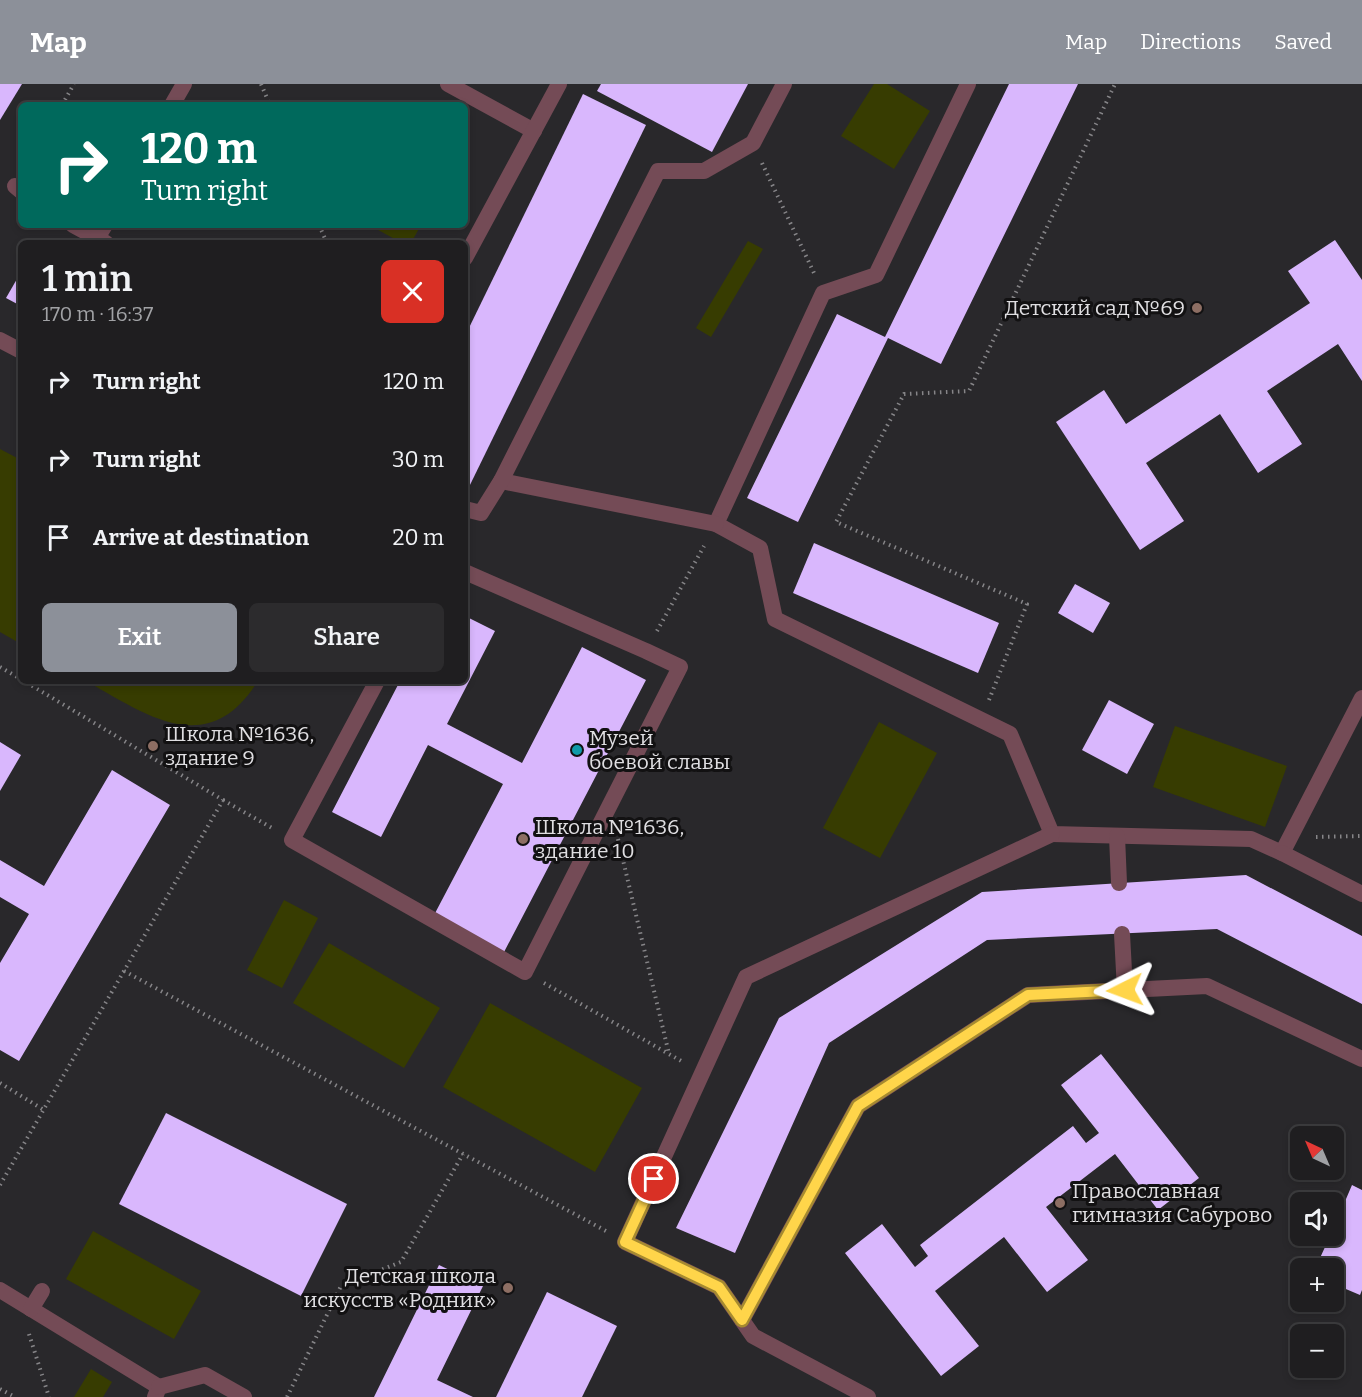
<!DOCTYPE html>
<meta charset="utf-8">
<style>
:root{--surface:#1f1e20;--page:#2c2b2d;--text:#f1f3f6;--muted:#a1a2a5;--line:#3c3c3e;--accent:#8c9099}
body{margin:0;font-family:Bitter,serif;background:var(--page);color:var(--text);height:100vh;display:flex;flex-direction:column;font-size:22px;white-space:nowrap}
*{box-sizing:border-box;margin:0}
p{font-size:20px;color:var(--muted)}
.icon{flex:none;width:33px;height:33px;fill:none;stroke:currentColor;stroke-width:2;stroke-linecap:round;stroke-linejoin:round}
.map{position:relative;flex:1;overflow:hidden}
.drawer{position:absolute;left:18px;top:156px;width:450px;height:444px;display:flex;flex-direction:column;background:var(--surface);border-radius:9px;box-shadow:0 3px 9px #0003,0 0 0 2px var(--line)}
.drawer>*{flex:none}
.guide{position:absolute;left:18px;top:18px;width:450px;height:126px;border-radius:9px;box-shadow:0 3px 9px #0003,0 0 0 2px var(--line);background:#00695c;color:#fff;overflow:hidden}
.needle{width:39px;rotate:316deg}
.buttons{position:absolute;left:1290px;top:1042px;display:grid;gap:12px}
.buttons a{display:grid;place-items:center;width:54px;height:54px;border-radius:9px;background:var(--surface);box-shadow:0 3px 9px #0003,0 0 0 2px var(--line);font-size:30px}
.pin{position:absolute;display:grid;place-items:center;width:51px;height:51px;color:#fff;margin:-26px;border:3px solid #fff;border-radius:50%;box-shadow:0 2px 6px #0007}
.me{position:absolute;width:66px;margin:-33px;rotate:267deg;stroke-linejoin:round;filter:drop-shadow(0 0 4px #0008)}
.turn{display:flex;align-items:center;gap:21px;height:126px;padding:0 24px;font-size:27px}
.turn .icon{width:78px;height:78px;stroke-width:2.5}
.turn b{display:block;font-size:42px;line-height:51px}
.round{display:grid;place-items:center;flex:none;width:63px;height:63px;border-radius:9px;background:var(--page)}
.summary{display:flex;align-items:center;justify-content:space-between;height:102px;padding:0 24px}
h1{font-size:36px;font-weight:600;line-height:45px}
.cta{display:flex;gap:12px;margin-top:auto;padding:12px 24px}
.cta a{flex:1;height:69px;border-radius:9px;background:var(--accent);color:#fff;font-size:24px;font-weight:600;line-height:69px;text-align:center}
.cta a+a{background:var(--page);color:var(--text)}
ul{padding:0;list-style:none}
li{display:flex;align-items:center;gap:18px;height:78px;padding:0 24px}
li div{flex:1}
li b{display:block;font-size:22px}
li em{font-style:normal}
header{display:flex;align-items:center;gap:36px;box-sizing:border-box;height:84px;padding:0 30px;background:var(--accent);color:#fff}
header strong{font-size:28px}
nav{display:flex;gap:33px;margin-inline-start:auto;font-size:21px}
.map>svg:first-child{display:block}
.green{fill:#373c01}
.building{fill:#d9b7fd}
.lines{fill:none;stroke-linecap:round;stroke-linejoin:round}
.path{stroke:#868588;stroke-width:4;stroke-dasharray:1.5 4.5;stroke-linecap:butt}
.lane{stroke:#744b56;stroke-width:16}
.route-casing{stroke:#a68a30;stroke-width:15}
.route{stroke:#ffd54a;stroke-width:10}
.education-dot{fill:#8d6e63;stroke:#121112;stroke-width:2}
.culture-dot{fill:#0f9aa8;stroke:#121112;stroke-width:2}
.labels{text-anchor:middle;stroke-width:6;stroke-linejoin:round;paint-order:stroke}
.poi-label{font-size:21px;fill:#dfdee1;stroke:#121112;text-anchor:start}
</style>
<header>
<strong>Map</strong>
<nav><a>Map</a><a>Directions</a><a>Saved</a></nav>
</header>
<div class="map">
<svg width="1362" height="1313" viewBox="0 0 1362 1313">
<rect width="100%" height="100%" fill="#29282b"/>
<g class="green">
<path d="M874,0H887L930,27L894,85L841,52Z"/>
<path d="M369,141H421L411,159H402Z"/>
<path d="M748,157L763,165L711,253L696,244Z"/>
<path d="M0,365L21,376V560L0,548Z"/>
<path d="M86,597H258C208,677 147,631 86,597Z"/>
<path d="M879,638L937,669L880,774L823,744Z"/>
<path d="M1175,642L1287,682L1265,743L1153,703Z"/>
<path d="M284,816L318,834L282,904L247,886Z"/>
<path d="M329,859L440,924L404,984L293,919Z"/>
<path d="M490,919L642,1004L595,1088L443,1003Z"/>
<path d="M93,1147L201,1207L174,1255L66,1195Z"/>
<path d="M91,1285L112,1298L103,1313H74Z"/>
</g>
<g class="building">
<path d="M0,0H22L0,36Z"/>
<path d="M601,0H748L712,68L597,7Z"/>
<path d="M1009,0H1078L941,280L888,254L798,438L747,414L837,230L885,253Z"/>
<path d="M583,10L646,41L468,405L465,404V252Z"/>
<path d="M1335,156L1362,196V297L1338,260L1267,307L1302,360L1258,389L1220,330L1146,379L1184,437L1140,466L1056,338L1104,306L1126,340L1310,219L1288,187Z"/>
<path d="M21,188V222L6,214Z"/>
<path d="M814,459L999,539L978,589L793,509Z"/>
<path d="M1075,500L1110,519L1093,549L1058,529Z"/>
<path d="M465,532L495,547L447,640L522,679L582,563L646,596L503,870L433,833L503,700L428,661L381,753L332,728L400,597H465Z"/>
<path d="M1109,616L1154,640L1127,690L1082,666Z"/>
<path d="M0,658L21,671L0,707Z"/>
<path d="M112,686L170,721L19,977L0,966V879L29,830L0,813V776L44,802Z"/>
<path d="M1246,791L1362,852V920L1217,845L987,856L829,959L735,1169L676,1144L779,934L982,808Z"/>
<path d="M1101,970L1199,1094L1158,1126L1115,1070L1046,1123L1088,1176L1047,1208L1004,1153L935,1207L979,1262L941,1292L845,1169L882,1140L915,1183L928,1172L920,1161L1073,1042L1086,1059L1099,1049L1061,1001Z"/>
<path d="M166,1029L347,1120L301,1212L119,1120Z"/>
<path d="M1352,1101L1362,1106V1206L1360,1211L1334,1200V1185H1315L1330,1152H1334V1143Z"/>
<path d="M439,1181L483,1202L437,1296L473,1313H374Z"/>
<path d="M547,1208L617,1242L582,1313H496Z"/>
</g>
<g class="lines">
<g class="path">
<path d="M261,0L270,21"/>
<path d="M62,21L74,0"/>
<path d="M762,79L814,189"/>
<path d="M319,141L327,159"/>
<path d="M657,547L704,462"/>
<path d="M0,583L21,595"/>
<path d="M989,616L1027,520L836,438L904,310L969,307L1115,0"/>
<path d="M223,716L272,744"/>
<path d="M1316,753L1362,752"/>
<path d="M618,755L669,970"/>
<path d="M124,887L606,1147"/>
<path d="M544,899L683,978"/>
<path d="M0,999L44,1026"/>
<path d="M0,1101L223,716L24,597"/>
<path d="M29,1250L49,1313"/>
<path d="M0,1305L15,1313"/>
<path d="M287,1313L341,1202L401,1178L463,1070"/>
</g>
<g class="lane">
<path d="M448,0L534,47"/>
<path d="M968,0L876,191L823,209L716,440L760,464L775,535L1010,650L1052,750L1251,755L1282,769L1362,614"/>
<path d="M172,21L184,0"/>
<path d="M15,102L21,107"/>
<path d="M73,141L106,159"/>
<path d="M97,154L105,141"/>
<path d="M465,174L559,0"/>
<path d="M0,256L21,267"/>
<path d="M501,397L716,440"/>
<path d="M465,425L481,429L501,397L658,87H704L753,59L784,0"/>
<path d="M377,597L292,756L525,888L680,583L646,567L465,488"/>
<path d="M1117,752L1119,799"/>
<path d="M1282,769L1362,810"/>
<path d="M1122,850L1125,906"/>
<path d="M0,1206L159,1303L155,1313"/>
<path d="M31,1225L42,1207"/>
<path d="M742,1236L858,1022L1028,911L1207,902L1362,975"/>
<path d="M159,1303L205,1291L244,1313"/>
<path d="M868,1313L753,1252L719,1203L625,1158L746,893L1052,750"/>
</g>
</g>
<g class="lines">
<defs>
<path id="route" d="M654,1095L625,1158L719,1203L742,1236L858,1022L1028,911L1125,906"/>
</defs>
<use href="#route" class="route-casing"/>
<use href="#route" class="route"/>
</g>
<g class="education-dot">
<circle cx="1197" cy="224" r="6"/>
<circle cx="153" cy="662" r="6"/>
<circle cx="523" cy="755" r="6"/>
<circle cx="1060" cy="1119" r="6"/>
<circle cx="508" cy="1204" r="6"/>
</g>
<circle class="culture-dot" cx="577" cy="666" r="6"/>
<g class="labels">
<g class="poi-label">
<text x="1185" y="231" text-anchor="end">Детский сад №69</text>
<text x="165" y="657">Школа №1636,<tspan x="165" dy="24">здание 9</tspan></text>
<text x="589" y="661">Музей<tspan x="589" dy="24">боевой славы</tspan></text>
<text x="535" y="750">Школа №1636,<tspan x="535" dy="24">здание 10</tspan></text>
<text x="1072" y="1114">Православная<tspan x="1072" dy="24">гимназия Сабурово</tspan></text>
<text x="496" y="1199" text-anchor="end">Детская школа<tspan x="496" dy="24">искусств «Родник»</tspan></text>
</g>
</g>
</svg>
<div class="buttons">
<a><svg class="needle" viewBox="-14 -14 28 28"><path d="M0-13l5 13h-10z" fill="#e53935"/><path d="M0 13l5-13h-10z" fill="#a1a2a5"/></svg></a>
<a><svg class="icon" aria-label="sound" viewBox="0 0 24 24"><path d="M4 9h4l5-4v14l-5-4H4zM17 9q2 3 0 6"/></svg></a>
<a>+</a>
<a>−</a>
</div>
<div class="pin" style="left:654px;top:1095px;background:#d93025"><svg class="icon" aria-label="arrive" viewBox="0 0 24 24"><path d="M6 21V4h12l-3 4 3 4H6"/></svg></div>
<svg class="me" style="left:1125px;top:906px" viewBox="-20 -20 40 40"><path d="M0-17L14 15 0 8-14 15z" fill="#ffd54a" stroke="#fff" stroke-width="4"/></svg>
<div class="guide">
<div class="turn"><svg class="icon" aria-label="right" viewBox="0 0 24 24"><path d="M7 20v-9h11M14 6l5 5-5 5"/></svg><div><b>120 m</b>Turn right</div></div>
</div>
<section class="drawer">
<div class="summary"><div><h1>1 min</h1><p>170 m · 16:37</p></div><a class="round" style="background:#d93025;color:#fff"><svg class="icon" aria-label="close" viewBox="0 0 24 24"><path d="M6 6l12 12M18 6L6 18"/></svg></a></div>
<ul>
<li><svg class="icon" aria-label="right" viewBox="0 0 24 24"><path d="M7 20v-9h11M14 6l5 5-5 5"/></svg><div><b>Turn right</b></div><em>120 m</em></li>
<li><svg class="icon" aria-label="right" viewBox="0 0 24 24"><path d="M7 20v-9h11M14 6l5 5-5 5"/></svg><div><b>Turn right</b></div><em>30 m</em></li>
<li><svg class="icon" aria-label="arrive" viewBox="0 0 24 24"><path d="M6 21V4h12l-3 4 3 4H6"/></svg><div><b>Arrive at destination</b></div><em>20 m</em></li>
</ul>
<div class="cta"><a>Exit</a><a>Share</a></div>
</section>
</div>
